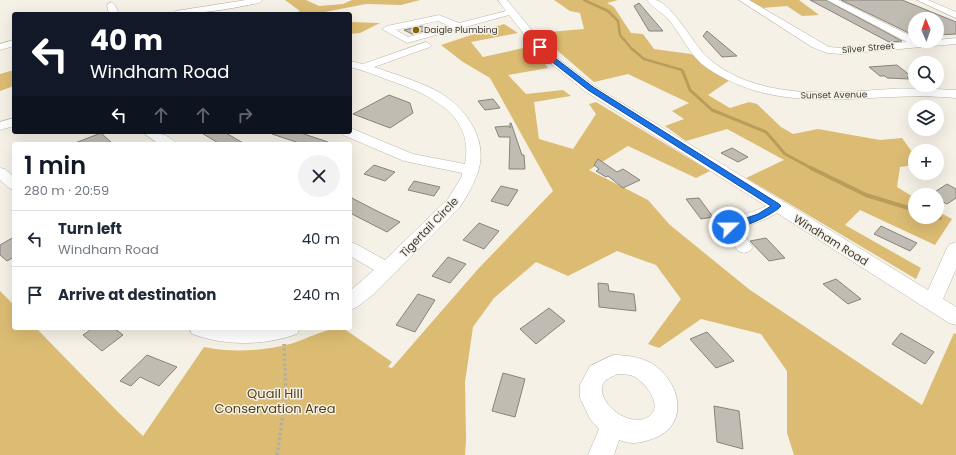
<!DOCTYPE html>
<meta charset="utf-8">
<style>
:root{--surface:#fff;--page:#f2f2f3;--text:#1f2937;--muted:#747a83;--line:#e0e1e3;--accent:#111827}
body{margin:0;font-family:Poppins,sans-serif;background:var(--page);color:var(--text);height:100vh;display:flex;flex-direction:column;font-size:15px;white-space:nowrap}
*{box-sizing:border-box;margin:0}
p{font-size:13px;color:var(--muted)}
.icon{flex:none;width:22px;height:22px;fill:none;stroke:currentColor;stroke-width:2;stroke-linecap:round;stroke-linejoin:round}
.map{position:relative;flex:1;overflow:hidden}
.side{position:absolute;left:12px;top:142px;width:340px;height:188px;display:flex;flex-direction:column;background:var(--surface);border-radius:4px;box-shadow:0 4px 16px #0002}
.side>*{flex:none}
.banner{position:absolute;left:12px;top:12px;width:340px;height:122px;border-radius:4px;box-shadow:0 4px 16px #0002;background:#111827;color:#fff;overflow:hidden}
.needle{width:26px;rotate:358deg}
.tools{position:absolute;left:908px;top:12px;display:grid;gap:8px}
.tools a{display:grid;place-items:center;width:36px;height:36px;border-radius:50%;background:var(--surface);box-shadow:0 4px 16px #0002;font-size:20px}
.pin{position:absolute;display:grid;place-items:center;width:34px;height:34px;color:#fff;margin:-17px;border-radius:8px;box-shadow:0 2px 6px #0006}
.me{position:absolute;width:44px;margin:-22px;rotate:68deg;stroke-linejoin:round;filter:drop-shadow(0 0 3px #0008)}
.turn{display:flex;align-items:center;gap:14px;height:84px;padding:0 12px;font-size:18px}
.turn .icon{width:52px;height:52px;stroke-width:2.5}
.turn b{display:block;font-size:28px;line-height:34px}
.lanes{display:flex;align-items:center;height:38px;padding:0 12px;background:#0003;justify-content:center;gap:20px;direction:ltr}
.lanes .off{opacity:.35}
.round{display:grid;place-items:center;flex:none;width:42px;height:42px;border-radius:21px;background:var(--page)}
.summary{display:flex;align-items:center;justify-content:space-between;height:68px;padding:0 12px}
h1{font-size:24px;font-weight:600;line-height:30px;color:var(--accent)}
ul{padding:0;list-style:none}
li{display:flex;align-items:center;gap:12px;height:56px;padding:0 12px;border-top:1px solid var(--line)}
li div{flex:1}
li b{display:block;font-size:15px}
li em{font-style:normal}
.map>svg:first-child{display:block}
.green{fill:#dcbc73}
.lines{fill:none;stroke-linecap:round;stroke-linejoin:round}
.stream-far2{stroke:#ba9d5a;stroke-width:2.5}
.stream-far1{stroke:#ba9d5a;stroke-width:3}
.stream{stroke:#ba9d5a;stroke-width:4}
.building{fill:#c0bcb3;stroke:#88847b}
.minor-casing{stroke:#bab5ac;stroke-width:1}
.path{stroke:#b1aea7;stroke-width:3.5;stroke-dasharray:2.5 2.5;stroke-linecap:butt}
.minor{fill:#fff;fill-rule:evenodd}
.route{fill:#1a73e8;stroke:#114b97}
.poi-dot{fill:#876702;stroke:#f5f1e7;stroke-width:1.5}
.labels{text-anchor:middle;stroke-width:3;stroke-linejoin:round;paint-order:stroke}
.far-poi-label{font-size:9px;fill:#3d3c38;stroke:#f5f1e7;text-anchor:start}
.far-street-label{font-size:9px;fill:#3d3c38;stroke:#f5f1e7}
.street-label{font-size:11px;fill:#3d3c38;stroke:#f5f1e7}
.near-park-label{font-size:13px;fill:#54431c;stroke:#f5f1e7}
</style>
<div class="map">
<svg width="956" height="455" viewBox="0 0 956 455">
<rect width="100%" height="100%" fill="#f5f1e7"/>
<g class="green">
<path d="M285,0H306L319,6L343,4L352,0H420L401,5L366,4L325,12L326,14H293L300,11Z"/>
<path d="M554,0H618L607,3L614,7L631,33L643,34L654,49L691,54L730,80L708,95L730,108L749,102L757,104L781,127L793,134L818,129L880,140L902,138L915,156V165L900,167L897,187L915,198V217H937V211L952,219L935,245L860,210L845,225L921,268L916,279L746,178L784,160L727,129L686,141L665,126L684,119L672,111L689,103L628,74L594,82L537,33L584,29L580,13L570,11Z"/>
<path d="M748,0H799L819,15L802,16L787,6L761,8Z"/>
<path d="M350,22L380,23L360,33L350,34Z"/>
<path d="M504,24L518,33L471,42L483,57L532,46L548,68L508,75L526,94L563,90L571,96L534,102L539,139L573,149L596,114L589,104L596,102L710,171L696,178L628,146L589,170L648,200L670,225L750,290L922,405L954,333L956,334V455H794L787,433V371L761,334L701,319L659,348L648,344L681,299L656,265L617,251L568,276L536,262L494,298L473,327L465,382L466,440L465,455H0V291L14,305V328H36L119,413L143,436L204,347C232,353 262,351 290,344C307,339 325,328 343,328L392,362L388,367L392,368L478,269L553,191L490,78L463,62L441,45Z"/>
<path d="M14,70V86L0,91V74Z"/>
</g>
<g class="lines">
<path class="stream-far2" d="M584,0L608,11L618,21L620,35L631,48L644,59L682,70L683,73"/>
<path class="stream-far1" d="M683,72L690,90L712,110L766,132L785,154L813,169"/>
<g class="stream">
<path d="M811,168L866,195L915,210"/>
<path d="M937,217L940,218"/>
</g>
</g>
<g class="building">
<path d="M810,0H826L902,41L889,42Z"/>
<path d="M841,0H902L956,22V34L937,35V19H915V36Z"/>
<path d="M639,3L663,31H649L634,6Z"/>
<path d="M422,26L428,30L412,34L404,30Z"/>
<path d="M707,31L737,56L722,57L703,36Z"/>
<path d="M897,65L912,77H907L910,79L887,78L885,76H880L869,67Z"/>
<path d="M389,95L410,103L413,113L390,128L353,114Z"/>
<path d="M493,99L500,108L485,110L478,101Z"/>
<path d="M510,123H511L522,155H524L525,169H509L510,137H499L495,127L509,126L510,128Z"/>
<path d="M200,132H224L245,144H220Z"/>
<path d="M273,132H298L328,142L327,144H302L272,134Z"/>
<path d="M101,133L113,144H75V143Z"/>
<path d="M732,148L748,157L738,162L721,153Z"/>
<path d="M598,159L617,172L623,169L640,180L623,188L608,176L606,177L596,171L599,169L594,165Z"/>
<path d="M374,165L395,172L385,181L364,174Z"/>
<path d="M414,181L440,187L434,196L408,190Z"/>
<path d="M947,184L956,189V198L947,204L937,199V195H930Z"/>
<path d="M501,186L518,190L508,206L491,201Z"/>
<path d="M350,197L377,211L400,222L387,232L350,213Z"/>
<path d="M699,198L713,217L701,219L686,199Z"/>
<path d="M479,223L499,231L484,249L463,240Z"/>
<path d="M881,226L917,243L910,251L874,234Z"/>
<path d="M14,237V257L7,261L0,255V245Z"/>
<path d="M766,238L785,258L769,261L750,241Z"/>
<path d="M448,257L466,264L450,283L432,276Z"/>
<path d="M836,279L861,299L848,304L823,284Z"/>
<path d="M598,283L608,284L609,291L634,294L636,311L599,307Z"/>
<path d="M418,294L435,300L415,332L396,325Z"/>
<path d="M549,308L565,321L536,344L520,329Z"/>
<path d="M93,328H114L123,335L102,351L83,335Z"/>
<path d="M707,332L734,361L716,368L690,339Z"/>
<path d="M901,333L934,352L925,364L892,344Z"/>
<path d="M147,355L177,367L159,386L140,377L131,386L120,381Z"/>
<path d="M503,373L525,379L515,417L492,411Z"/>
<path d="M714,406L739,411L743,449L717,442Z"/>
</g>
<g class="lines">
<defs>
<g id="minor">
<path d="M246,0H263L259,3C230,9 202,14 171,14L176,11Z"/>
<path d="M498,0H507L544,45L557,58L594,86L928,290L947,248L950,244L956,242V269L943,299L956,307V325L949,323L777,213L766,219L739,229L753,247L750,251L744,253L738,251L721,227C727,217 754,213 766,206L586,92L549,62L536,49L509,15L407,43L382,29L387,26L439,15L459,23L506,11ZM438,21L449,26L408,37L396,30Z"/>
<path d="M647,0C649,0 653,0 656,0C672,4 693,43 706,56C716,66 732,75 745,80C793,98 842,92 892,89C914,88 935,89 956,90V98C935,96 914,96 892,97C826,100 765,107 707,68C690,56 682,36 669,20C663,13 653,8 647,0Z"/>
<path d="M739,0H749L829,47L842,48L907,42L827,0H838L915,38V41H937V40L956,38V44L842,54L827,53L812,47Z"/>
<path d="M917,0H928L956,12V18Z"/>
<path d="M111,2L115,5L119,14H109L107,5Z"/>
<path d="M14,40V46L0,50V44Z"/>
<path d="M426,42L431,45L430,47L374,67C394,74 415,80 435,90C464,105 489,138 478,172C474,184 467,196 460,207L374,294L357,307L350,310V291L374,270L350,256V242L356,244L385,260L448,199L462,176V173L404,161L343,135L341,132H350V128L353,129L413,154L465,164C475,114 427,93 388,80C375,75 363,70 350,67V61L363,64Z"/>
<path d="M14,118V126L0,130V122Z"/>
<path d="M142,132C155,132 168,133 176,144H159Z"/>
<path d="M0,168L5,169L14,177V190L9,188L0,180Z"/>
<path d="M189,328H300L297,334C263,346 226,346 192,334Z"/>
<path d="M613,355C626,355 640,357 651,363C681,381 691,426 652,439C641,443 631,445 619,440L614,455H588L599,429L590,419L580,398V385L590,366ZM617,374C623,374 630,374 635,377C647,384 666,409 646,418C624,428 590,395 606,380C609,378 614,376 617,374Z"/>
</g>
</defs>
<use href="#minor" class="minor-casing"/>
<path class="path" d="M277,455L286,395L284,344"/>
<use href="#minor" class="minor"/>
</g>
<path class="route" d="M538,46H542L555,58L593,87L779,204L781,206C775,214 736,232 726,229L725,227L726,225L758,214L771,206L588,90L551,61L538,48Z"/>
<circle class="poi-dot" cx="416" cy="30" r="4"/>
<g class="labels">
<g class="far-poi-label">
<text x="424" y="33">Daigle Plumbing</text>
</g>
<g class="far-street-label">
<text transform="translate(868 48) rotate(-5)" y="3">Silver Street</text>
<text transform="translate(834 95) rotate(-1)" y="3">Sunset Avenue</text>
</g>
<g class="street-label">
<text transform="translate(429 227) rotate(-46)" y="4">Tigertail Circle</text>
<text transform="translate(831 240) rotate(32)" y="4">Windham Road</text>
</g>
<g class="near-park-label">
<text x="275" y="398">Quail Hill<tspan x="275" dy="15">Conservation Area</tspan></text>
</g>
</g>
</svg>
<div class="tools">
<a><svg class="needle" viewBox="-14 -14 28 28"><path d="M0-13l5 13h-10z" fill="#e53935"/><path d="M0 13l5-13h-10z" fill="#747a83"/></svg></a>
<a><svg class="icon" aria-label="search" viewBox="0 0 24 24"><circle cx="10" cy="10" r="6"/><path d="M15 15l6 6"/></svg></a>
<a><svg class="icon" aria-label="layers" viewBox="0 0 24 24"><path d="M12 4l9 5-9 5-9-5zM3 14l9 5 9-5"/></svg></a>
<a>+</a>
<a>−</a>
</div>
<div class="pin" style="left:540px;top:47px;background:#d93025"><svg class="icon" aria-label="arrive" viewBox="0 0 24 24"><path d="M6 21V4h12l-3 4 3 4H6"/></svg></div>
<svg class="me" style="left:729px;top:227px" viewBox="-20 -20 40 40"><circle r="17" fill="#1a73e8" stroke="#fff" stroke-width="3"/><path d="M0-11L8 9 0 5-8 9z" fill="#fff"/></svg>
<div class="banner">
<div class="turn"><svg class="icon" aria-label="left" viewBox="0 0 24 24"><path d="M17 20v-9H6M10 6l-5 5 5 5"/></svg><div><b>40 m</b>Windham Road</div></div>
<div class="lanes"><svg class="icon" aria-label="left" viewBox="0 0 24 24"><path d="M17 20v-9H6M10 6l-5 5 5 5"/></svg><svg class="icon off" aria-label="ahead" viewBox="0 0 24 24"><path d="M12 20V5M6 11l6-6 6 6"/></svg><svg class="icon off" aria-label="ahead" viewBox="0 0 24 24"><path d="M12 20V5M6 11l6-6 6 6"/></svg><svg class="icon off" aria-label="right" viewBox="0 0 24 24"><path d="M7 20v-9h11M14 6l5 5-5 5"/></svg></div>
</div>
<section class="side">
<div class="summary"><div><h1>1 min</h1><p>280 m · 20:59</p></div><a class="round"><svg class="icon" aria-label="close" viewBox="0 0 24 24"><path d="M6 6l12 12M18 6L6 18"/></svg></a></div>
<ul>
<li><svg class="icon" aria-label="left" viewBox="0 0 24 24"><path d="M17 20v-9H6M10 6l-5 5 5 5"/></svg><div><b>Turn left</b><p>Windham Road</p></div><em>40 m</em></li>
<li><svg class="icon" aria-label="arrive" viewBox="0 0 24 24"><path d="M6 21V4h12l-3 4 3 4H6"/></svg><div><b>Arrive at destination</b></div><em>240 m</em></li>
</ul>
</section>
</div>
